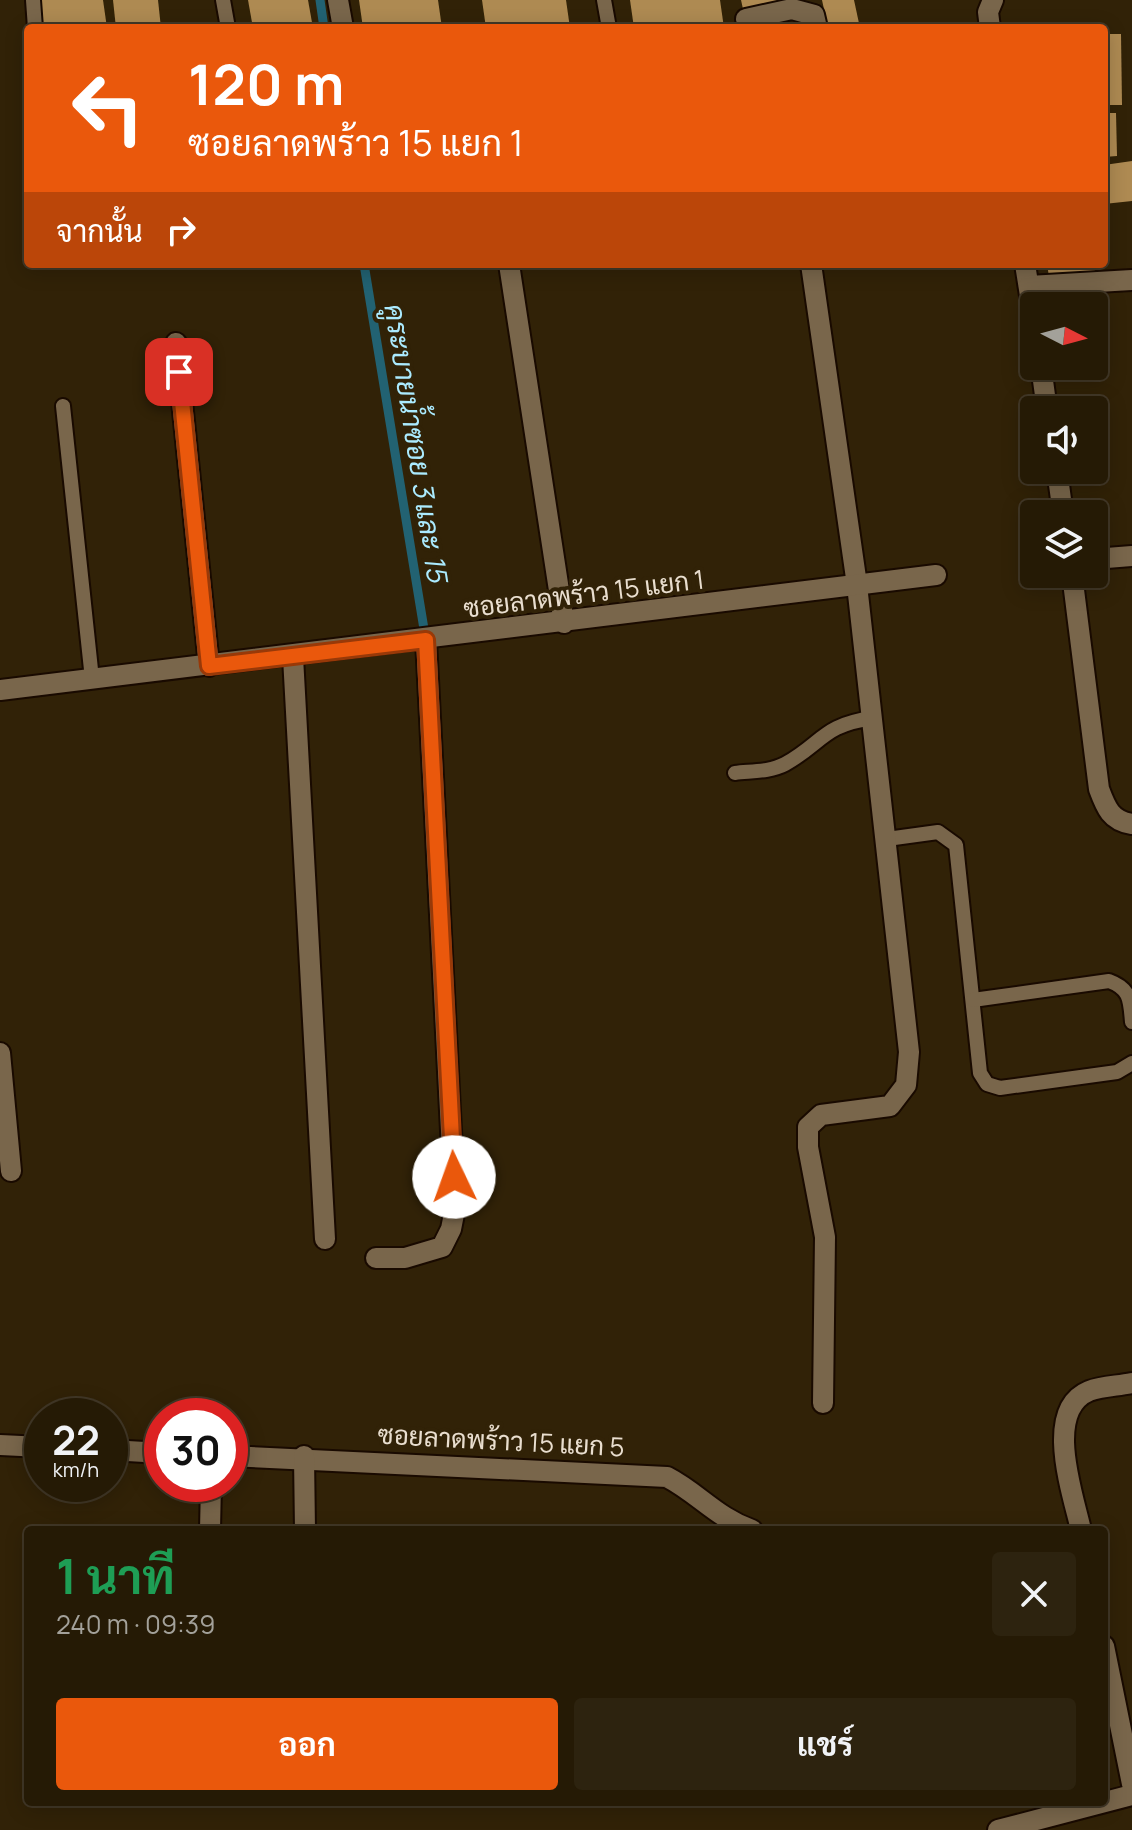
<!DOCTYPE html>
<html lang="th">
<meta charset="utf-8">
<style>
:root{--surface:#251a05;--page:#2d230f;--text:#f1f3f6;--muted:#a3a19a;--line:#423827;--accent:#ea580c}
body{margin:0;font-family:Manrope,Sarabun,sans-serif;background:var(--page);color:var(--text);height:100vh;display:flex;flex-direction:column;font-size:30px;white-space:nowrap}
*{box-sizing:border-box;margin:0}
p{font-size:26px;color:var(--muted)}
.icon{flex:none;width:44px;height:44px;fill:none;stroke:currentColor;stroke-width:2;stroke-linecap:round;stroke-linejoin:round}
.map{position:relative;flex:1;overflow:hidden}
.side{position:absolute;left:24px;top:1526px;width:1084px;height:280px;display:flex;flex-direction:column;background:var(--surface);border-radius:8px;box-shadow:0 4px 20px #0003,0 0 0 2px var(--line)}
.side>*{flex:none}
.banner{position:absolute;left:24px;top:24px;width:1084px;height:244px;border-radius:8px;box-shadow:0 4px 20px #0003,0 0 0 2px var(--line);background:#ea580c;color:#fff;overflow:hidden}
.needle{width:52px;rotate:96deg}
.controls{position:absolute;left:1020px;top:292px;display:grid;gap:16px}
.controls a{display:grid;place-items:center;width:88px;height:88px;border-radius:8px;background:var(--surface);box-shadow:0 4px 20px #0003,0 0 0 2px var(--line);font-size:40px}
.speed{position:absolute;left:24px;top:1398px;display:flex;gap:16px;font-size:40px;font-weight:700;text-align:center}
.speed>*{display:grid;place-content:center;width:104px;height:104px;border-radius:50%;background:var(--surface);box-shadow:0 4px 20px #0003,0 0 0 2px var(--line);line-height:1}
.speed small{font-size:20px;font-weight:400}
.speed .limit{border:12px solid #d22;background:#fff;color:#111}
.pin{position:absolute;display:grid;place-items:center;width:68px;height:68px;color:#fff;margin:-34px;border-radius:16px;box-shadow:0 4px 12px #0006}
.me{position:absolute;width:88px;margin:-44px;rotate:357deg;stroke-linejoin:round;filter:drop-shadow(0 0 6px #0008)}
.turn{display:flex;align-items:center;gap:28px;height:168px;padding:0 32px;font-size:36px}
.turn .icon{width:104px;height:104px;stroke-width:2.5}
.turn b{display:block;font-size:56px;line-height:68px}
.then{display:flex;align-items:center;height:76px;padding:0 32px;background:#0003;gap:16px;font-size:30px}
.round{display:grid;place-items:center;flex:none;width:84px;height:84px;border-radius:8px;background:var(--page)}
.overview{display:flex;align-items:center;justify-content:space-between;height:136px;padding:0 32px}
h1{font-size:48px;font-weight:700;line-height:60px;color:#1e9e55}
.button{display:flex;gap:16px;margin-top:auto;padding:16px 32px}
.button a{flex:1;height:92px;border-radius:8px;background:var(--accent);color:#fff;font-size:32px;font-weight:700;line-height:92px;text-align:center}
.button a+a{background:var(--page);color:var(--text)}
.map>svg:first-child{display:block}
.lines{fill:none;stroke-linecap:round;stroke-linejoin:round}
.stream{stroke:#226272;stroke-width:9}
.building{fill:#ae8a52}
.lane-casing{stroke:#190a00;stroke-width:18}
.street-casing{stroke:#190a00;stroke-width:24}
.lane{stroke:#79664b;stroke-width:14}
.street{stroke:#79664b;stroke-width:20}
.route-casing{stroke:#983908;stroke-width:20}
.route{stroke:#ea580c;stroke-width:14}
.labels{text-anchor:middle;stroke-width:8;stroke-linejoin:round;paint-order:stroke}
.street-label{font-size:26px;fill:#e9decf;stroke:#312207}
.water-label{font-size:28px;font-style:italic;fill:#abebff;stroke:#312207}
</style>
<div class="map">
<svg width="1132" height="1830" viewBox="0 0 1132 1830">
<rect width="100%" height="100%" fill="#312207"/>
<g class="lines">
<g class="stream">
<path d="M320,0L324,28"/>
<path d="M364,264L424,629"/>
</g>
</g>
<g class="building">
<path d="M39,0H103L107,28H43Z"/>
<path d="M113,0H158L161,28H116Z"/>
<path d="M248,0H308L313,28H253Z"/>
<path d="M359,0H438L442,28H363Z"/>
<path d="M482,0H566L570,28H486Z"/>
<path d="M630,0H720L724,28H634Z"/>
<path d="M741,0H780V1L743,9Z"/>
<path d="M822,0H854L860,28H828Z"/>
<path d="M1104,34H1121L1122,105H1104Z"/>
<path d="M1104,113H1116L1117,156L1104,157Z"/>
<path d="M1132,161V201L1104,204V165Z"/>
<path d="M1047,264H1094L1096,277L1050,283Z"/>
</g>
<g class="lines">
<defs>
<g id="lane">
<path d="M33,0L35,28"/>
<path d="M223,0L228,28"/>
<path d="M604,0L609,28"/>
<path d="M63,406L92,679"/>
<path d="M735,773C751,771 770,772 785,764C823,743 822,725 873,718"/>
<path d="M887,839L938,832L956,845L980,1073L987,1084L1000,1088L1117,1072L1132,1063"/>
<path d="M973,1000L1109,981C1131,989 1130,1001 1132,1022"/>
</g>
<g id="street">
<path d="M338,0L343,28"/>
<path d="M746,19L792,9L814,15L817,28"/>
<path d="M990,28L988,12L993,0"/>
<path d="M509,264L564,623"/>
<path d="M811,264L857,585L909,1052L906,1085L890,1106L821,1115L808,1127V1147L825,1237L823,1403"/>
<path d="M1025,264L1034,321"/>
<path d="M1029,286L1132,280"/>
<path d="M176,343L209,666"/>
<path d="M1041,366L1047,410"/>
<path d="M1057,470L1063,514"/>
<path d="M1094,559L1132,556"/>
<path d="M1072,574L1099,789C1106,808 1111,821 1132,824"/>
<path d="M293,657L325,1239"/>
<path d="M0,690L936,575"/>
<path d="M0,1053L11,1171"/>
<path d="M376,1258H405L442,1247L451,1229L455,1209L426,640"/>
<path d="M0,1445L42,1447"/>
<path d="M110,1450L162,1453"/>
<path d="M230,1456L667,1477C698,1493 717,1518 752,1530"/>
<path d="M304,1456L305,1530"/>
<path d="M210,1530L211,1484"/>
<path d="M1081,1530C1073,1494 1043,1410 1089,1391C1102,1386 1118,1386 1132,1383"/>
<path d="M1104,1646L1132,1784"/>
<path d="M998,1830L1132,1795"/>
</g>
</defs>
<use href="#lane" class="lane-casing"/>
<use href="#street" class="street-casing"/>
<use href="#lane" class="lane"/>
<use href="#street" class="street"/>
</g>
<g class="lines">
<defs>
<path id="route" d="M179,372L209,666L426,640L454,1177"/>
</defs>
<use href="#route" class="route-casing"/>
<use href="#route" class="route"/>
</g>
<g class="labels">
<g class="street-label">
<text transform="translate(584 594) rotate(-7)" y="9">ซอยลาดพร้าว 15 แยก 1</text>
<text transform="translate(501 1441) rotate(3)" y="9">ซอยลาดพร้าว 15 แยก 5</text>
</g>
<g class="water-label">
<text transform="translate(416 443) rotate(81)" y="10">คูระบายน้ำซอย 3 และ 15</text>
</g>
</g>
</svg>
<div class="controls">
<a><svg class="needle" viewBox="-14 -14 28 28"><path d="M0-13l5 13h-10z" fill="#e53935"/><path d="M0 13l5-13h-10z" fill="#a3a19a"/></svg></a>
<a><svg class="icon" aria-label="sound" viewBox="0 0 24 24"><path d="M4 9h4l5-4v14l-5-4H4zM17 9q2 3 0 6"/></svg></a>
<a><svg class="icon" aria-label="layers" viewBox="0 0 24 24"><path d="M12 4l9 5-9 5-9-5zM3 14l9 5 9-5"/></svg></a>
</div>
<div class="speed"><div>22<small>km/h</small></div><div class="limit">30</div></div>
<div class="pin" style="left:179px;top:372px;background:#d93025"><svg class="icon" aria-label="arrive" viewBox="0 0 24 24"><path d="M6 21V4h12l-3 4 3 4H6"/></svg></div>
<svg class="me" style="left:454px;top:1177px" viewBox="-20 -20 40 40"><circle r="19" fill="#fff"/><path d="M0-13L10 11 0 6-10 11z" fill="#ea580c"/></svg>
<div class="banner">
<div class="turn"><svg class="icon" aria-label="left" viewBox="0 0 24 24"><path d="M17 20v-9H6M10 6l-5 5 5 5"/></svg><div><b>120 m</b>ซอยลาดพร้าว 15 แยก 1</div></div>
<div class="then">จากนั้น<svg class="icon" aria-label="right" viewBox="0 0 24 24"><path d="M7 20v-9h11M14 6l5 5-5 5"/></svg></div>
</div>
<section class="side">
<div class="overview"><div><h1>1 นาที</h1><p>240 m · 09:39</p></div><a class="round"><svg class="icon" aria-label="close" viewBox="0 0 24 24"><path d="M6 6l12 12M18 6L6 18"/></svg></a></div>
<div class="button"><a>ออก</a><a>แชร์</a></div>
</section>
</div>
